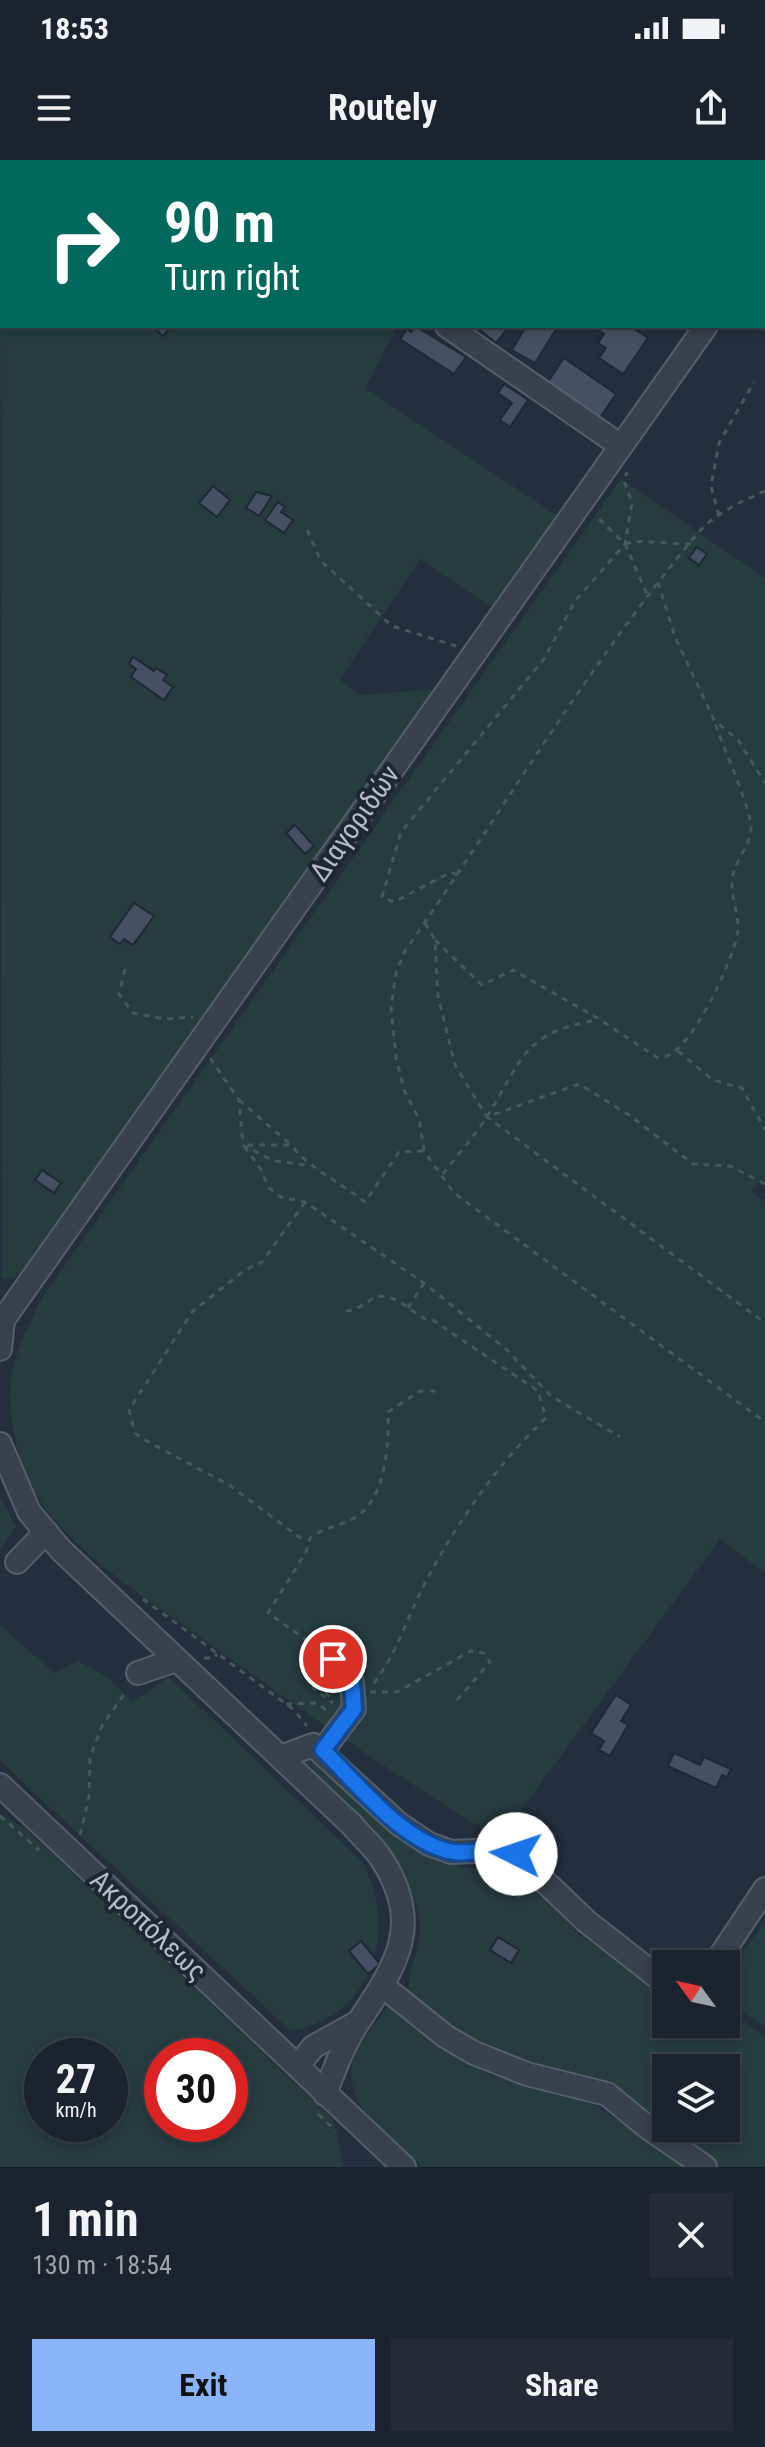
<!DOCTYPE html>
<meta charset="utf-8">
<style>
:root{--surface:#1b232e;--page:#242b36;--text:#f1f3f6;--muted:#a0a4aa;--line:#39404a;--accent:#8ab4f8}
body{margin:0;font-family:"Roboto Condensed",sans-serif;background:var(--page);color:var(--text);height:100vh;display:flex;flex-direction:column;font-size:30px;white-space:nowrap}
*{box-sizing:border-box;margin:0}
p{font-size:26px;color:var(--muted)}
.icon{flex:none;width:44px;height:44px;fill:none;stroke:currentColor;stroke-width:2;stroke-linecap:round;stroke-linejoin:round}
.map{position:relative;height:2007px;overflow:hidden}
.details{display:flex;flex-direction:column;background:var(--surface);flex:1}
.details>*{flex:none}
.top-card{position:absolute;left:0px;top:0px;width:766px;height:168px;box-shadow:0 4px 12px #0003,0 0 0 2px var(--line);background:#00695c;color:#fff;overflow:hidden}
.needle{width:52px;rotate:303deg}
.tools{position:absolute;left:652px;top:1790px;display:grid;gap:16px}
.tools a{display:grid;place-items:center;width:88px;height:88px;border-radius:0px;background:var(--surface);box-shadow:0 4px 12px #0003,0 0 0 2px var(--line);font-size:40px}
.speed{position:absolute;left:24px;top:1878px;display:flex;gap:16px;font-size:40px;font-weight:700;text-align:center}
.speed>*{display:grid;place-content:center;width:104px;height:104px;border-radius:50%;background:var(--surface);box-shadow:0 4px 12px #0003,0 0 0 2px var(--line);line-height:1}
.speed small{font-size:20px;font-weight:400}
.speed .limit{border:12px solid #d22;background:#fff;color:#111}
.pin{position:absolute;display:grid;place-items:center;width:68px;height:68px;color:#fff;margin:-34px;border:4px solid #fff;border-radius:50%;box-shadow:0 2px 8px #0007}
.me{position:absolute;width:88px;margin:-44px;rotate:274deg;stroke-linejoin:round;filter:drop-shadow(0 0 6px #0008)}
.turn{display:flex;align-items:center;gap:28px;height:168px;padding:0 32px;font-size:36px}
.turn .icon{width:104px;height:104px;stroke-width:2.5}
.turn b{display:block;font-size:56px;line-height:68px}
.round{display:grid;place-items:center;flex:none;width:84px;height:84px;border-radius:0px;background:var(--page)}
.head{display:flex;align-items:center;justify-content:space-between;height:136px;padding:0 32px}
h1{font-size:48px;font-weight:700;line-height:60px}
.cta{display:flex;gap:16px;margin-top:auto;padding:16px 32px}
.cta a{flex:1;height:92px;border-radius:0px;background:var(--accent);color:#111;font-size:32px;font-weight:700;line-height:92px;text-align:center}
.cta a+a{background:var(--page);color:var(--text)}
.status{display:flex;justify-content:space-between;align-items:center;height:56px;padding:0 40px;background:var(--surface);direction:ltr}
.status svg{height:22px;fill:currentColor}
header{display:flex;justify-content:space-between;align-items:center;height:104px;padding:0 32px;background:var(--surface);font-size:36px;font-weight:700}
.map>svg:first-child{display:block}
.green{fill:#263c3f;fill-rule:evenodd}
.building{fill:#455162;stroke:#1f2835;stroke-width:2}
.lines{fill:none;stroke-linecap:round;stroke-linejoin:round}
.minor-casing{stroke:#565f6c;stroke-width:26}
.path{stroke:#44595c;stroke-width:3;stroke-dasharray:6 6;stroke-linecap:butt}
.minor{stroke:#38414e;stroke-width:22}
.route-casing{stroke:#114b97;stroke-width:20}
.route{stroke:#1a73e8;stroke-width:14}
.labels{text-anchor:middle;stroke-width:8;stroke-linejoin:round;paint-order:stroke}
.street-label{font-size:28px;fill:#b4bcc9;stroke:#1d2633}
</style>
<div class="status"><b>18:53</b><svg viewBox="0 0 49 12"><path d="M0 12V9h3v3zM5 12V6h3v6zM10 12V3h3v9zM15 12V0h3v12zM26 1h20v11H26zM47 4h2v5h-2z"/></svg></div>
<header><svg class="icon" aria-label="menu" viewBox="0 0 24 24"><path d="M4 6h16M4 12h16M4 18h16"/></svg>Routely<svg class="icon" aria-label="share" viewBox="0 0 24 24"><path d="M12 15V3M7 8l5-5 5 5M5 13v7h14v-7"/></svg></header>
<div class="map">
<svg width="765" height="2007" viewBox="0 0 765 2007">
<rect width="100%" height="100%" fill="#242f3e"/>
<g class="green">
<path d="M0,0L177,2H2V166H397L365,228L558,356L495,450L420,399L339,520L361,535L440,529L33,1105L13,1118L2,1119Z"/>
<path d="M621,319L765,418V1021L761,1019L752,1032L765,1041V1413L720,1379L500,1679C396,1617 298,1548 200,1477C143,1435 58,1385 28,1319C13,1286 4,1235 15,1200C21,1179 32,1159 41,1139Z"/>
<path d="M0,1337L16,1367L0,1390Z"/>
<path d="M0,1465L54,1513L78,1501L110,1519L132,1542L169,1517L363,1703C398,1772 374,1856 291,1871L0,1601Z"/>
<path d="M318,1600L409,1684L435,1701L471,1709L496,1704L515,1706L577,1773L666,1834V1864H726V1850L765,1877V2007H717L569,1916L478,1887L411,1842C403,1813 419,1799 420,1770C422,1710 342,1643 301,1603ZM666,1908H726V1968H666Z"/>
<path d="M0,1654L27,1670L333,1959L344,2007H0ZM42,1896H110V1964H42ZM162,1896H230V1964H162Z"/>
<path d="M765,1761V1867L726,1841V1817Z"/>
<path d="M393,1841L449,1892L492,1916L585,1939L690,2007H423C390,1976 335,1943 356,1892C364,1874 381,1857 393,1841Z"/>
</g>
<g class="building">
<path d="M152,166H172L163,176Z"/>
<path d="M415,166L466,197L454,214L400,179L407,169L411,172Z"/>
<path d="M475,166H509L496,183Z"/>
<path d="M526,166H558L535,203L512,190Z"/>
<path d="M592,166H630L648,178L623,214L599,198L606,188L598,183L604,174Z"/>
<path d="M564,198L616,234L599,259L547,223Z"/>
<path d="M504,224L528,240L510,267L500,260L512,243L498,233Z"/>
<path d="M213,326L230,340L217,357L199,343Z"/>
<path d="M256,332L272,336L259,356L246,348Z"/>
<path d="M278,342L285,347L281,352L293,360L284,373L265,360Z"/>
<path d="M697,387L707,394L699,405L689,398Z"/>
<path d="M133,497L154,511L156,508L167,515L163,520L173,527L164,540L131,517L136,509L129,504Z"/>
<path d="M295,665L314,686L305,694L286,673Z"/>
<path d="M134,743L154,756L133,785L124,779L120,784L110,777Z"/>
<path d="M42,1010L61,1023L54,1033L35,1020Z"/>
<path d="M616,1535L631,1545L621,1561L628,1565L610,1596L599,1590L604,1581L591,1573Z"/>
<path d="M674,1593L700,1605L704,1597L731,1609L727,1617L722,1615L716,1628L668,1606Z"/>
<path d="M498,1777L519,1790L511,1803L490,1790Z"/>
<path d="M361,1781L380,1804L368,1814L349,1791Z"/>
</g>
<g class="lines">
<defs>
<g id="minor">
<path d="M209,0L212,2"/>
<path d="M624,0L626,2"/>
<path d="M764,83L765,82"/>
<path d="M447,166L621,286"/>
<path d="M0,1155L3,1160L0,1189"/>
<path d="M3,1160L706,166"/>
<path d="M0,1284L29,1352L61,1390L352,1665C361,1676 373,1686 381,1698C424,1764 397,1804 359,1861C344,1883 335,1908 325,1934"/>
<path d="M17,1402L46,1372"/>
<path d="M138,1513L176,1500"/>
<path d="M323,1590L354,1549L352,1522L333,1499"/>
<path d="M281,1597L313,1585L399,1664L429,1684L451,1692L498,1690L516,1694L586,1761L656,1816L666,1820"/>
<path d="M0,1625L404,2007"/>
<path d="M715,1804L765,1729"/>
<path d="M384,1827L445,1876L474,1893L527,1914L607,1934L647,1967L705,2007"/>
<path d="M298,1906L313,1887L358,1862"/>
</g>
</defs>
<use href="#minor" class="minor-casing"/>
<g class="path">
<path d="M765,331C742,341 714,354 698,373C589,503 502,652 405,791L396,813L391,848L396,898L404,930L419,959L424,991L454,1033L765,1262"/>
<path d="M719,356L711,326L719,283L754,222"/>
<path d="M599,359L625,384L647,434"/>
<path d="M307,370L321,401L392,466L456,486"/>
<path d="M625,384C641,378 671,385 691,384"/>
<path d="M658,422L675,477L714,560L738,580L765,623"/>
<path d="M457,715L451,712L394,742L382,737L401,672L544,499L575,441L625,384L632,343L624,321L627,312"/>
<path d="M425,763L435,780L438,836L455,905L487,957"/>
<path d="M435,780L482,825L513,810L599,859L658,898C689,900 731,803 737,776C741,758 731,739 732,721C733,704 749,687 751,670C753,652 721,583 714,560"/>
<path d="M125,809L119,834L133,853L165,859L193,857"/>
<path d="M678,891L713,920L742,928L765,970"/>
<path d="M210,898L239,940L243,985L274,1001L307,1005"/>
<path d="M239,940L290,984"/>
<path d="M423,991L399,992L365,1042C340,1022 310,1009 291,985H243L260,1008L269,1028L281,1037L305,1042L424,1123L507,1190L551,1236L620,1277"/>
<path d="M443,1014C458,994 475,976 488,955C524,897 523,873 597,860"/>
<path d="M765,1024L730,1006L693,1004L629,955L579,924L487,957L765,1163"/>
<path d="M305,1042L262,1102L245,1110L192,1152L129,1250L135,1273L143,1279L229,1325L306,1382"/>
<path d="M408,1148L424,1123"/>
<path d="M346,1151C359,1150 363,1143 374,1138C390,1130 411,1151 425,1159H431L538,1231L546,1258C497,1304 456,1364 425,1423C407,1458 396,1496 371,1527"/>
<path d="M143,1439L293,1549L307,1566"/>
<path d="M318,1488L268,1453L306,1392L310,1378C324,1367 341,1366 356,1357C386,1338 389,1284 388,1252L420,1231H442"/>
<path d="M204,1498H214L217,1494"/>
<path d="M321,1516L313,1528L333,1543"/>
<path d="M315,1526L333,1539"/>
<path d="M370,1532H397L471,1491L484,1493L490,1502L458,1539L454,1537"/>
<path d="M286,1544L316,1543L329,1552"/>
<path d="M0,1656L39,1690"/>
<path d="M80,1675L89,1637L90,1598L102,1566L127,1530"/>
<path d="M318,1954L336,1971"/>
</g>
<use href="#minor" class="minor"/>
</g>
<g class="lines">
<defs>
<path id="route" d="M333,1499L352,1522L354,1549L323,1590C359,1625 399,1678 448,1691C470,1697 496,1683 516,1694"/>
</defs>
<use href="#route" class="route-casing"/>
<use href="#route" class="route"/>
</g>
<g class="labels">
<g class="street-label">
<text transform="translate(354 663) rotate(-55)" y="10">Διαγοριδών</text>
<text transform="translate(149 1765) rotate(43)" y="10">Ακροπόλεως</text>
</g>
</g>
</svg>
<div class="tools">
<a><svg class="needle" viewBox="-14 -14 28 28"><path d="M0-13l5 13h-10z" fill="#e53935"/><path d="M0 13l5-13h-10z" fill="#a0a4aa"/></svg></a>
<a><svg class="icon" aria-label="layers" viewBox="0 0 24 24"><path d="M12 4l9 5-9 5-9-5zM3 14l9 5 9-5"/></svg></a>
</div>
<div class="speed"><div>27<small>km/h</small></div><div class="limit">30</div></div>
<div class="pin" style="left:333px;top:1499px;background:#d93025"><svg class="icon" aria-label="arrive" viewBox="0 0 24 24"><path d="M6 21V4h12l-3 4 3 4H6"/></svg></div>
<svg class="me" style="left:516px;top:1694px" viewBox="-20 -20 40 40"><circle r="19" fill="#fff"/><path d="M0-13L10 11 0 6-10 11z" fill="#1a73e8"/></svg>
<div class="top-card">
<div class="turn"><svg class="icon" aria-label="right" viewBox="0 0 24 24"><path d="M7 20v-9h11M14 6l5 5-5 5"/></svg><div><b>90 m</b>Turn right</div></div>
</div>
</div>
<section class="details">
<div class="head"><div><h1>1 min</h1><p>130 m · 18:54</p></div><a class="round"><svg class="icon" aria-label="close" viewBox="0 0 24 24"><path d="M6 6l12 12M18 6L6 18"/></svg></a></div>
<div class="cta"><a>Exit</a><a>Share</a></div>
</section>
